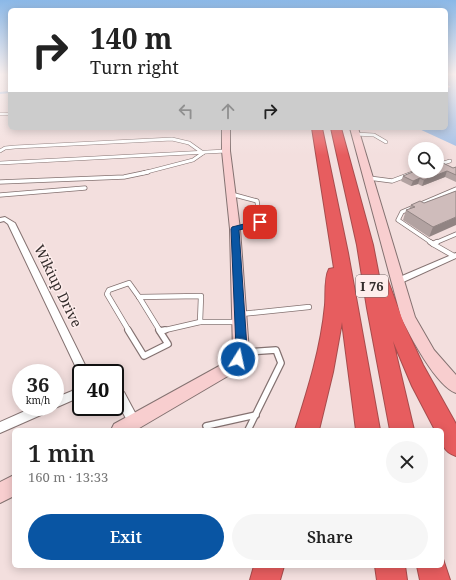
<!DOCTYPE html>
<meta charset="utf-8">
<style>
:root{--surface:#fff;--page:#f6f6f6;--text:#222;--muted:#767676;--accent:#0955a3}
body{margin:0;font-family:"Noto Serif",serif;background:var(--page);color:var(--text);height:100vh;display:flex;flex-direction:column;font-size:15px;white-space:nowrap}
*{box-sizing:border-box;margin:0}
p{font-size:13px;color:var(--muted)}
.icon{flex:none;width:22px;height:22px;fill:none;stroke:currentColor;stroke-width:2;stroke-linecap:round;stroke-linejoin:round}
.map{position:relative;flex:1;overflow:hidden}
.panel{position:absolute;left:12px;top:428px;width:432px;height:140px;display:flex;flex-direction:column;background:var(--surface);border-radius:6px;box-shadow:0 2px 10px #0003}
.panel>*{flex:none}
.banner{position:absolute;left:8px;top:8px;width:440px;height:122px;border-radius:6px;box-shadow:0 2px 10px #0003;background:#fff;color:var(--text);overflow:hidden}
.buttons{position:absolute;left:408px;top:142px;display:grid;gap:8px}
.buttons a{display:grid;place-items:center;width:36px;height:36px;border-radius:50%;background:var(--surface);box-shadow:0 2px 10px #0003;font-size:20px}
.speed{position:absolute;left:12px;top:364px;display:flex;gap:8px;font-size:20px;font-weight:700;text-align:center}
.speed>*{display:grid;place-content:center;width:52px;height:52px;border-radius:50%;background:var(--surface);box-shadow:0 2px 10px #0003;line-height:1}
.speed small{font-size:10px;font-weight:400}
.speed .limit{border:2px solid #111;border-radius:6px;background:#fff;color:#111}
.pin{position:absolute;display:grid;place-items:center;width:34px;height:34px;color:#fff;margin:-17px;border-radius:8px;box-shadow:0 2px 6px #0006}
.me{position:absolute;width:44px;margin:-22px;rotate:10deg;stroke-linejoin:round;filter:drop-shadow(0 0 3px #0008)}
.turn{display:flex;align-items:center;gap:14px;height:84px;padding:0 16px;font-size:18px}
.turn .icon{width:52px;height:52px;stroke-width:2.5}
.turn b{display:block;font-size:28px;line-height:34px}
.lanes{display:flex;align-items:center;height:38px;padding:0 16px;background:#0003;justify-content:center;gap:20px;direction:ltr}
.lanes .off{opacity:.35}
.round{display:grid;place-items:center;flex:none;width:42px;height:42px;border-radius:21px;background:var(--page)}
.head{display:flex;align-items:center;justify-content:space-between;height:68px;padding:0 16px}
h1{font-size:24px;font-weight:600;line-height:30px}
.cta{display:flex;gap:8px;margin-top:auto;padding:8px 16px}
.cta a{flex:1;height:46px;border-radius:24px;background:var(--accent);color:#fff;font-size:16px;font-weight:600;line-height:46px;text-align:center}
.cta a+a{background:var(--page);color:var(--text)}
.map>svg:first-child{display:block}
.water{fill:#a0bee5}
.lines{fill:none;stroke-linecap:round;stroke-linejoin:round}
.canal{fill:#a0bee5;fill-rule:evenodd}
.lane-far4-casing{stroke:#847271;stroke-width:3}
.lane-far3-casing{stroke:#847271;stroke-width:4}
.lane-far2-casing{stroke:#847271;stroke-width:5}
.lane-far1-casing{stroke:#847271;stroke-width:6}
.lane-casing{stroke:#847271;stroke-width:8}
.street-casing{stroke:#847271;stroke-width:2}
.secondary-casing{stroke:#847271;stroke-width:2}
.highway-casing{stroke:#a84c4d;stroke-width:2}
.lane-far4{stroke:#fff;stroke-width:2}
.lane-far3{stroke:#fff;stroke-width:3}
.lane-far2{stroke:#fff;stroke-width:3.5}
.lane-far1{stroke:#fff;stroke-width:4.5}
.lane{stroke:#fff;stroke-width:5.5}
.street{fill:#fff;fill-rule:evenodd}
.secondary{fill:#f8cecf;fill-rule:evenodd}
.highway{fill:#e75d5f;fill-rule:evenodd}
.wall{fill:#b2a2a1}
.shaded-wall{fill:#918483}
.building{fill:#cfbcbb;stroke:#918483}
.route{fill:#0955a3;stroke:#06376a}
.labels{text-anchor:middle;stroke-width:3;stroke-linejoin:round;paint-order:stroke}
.shield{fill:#feedec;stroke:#716766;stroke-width:1}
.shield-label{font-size:13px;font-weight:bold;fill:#342d2c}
.street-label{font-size:14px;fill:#342d2c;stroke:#feedec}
</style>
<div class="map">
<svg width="456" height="580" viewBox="0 0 456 580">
<rect width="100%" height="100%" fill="#f3dfde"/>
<path class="water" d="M446,74H456V146L417,128H446V88L451,87L446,84Z"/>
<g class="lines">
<path class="canal" d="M10,91V93L0,94V92Z"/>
<defs>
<path id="lane-far4" d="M0,114H10"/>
<g id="lane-far3">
<path d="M355,134L374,135L386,142"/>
<path d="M0,151L5,148L15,147L172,139L189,143L203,153"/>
<path d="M0,163L226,151"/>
<path d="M437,165L450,161"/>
<path d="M143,173L193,160L203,153"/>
<path d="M413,173L420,171"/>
</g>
<g id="lane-far2">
<path d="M369,178L392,181L416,172"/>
<path d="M0,182L124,177L148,172"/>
<path d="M231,194L257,201L260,222L235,229"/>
<path d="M0,195L85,188"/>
<path d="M432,243L398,220L402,212L456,189"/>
<path d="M435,243L456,234"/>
</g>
<g id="lane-far1">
<path d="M430,242L433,244"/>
<path d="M437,242L433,244L454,256"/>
<path d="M139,297L160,331"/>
<path d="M139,297L201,296L200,322H238"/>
<path d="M241,314L309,307"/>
<path d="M129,331L107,294L109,290L129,283L139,297"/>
<path d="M161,331L200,322"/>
</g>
<g id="lane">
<path d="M128,330L144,356L168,344L159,330"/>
<path d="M160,331L165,330"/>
<path d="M245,352L276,350L281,363L248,430"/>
<path d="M209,430L206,426L256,415"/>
</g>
<g id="street">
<path d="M5,217L15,223L89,373H81L80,376L8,224L4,221L0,222V218Z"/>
<path d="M456,253V258L401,283H395L394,281L395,279Z"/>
<path d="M81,383L80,397L55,408L52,407H55V398L72,391L77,385Z"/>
<path d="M115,387L124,392L140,422L138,426L134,427L130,426L115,398Z"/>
<path d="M34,407H52L50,411L0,433V422Z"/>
</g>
<g id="secondary">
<path d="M222,128H230V151L240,229L249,352L240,367L233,373L136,430H111L114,424L221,365L230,359L233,352L230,229L222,151Z"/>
<path d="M350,128H358L415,317L434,350L456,375V393C436,386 410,336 401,317Z"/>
<path d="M14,475V496L0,503V482Z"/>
</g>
<g id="highway">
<path d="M312,128H322L348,253L380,430H356L342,322L333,372L319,430H295C308,389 321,348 325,305C326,295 324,278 329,269L334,268Z"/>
<path d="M331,128H341L373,245L379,276L386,277L388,281L404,324L423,365L456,424V456C442,451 442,444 442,430H435L412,386L393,341L414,430H390L367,308L357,245Z"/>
<path d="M442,556L450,580H420L417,566H442Z"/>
<path d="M254,566H284L280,580H250Z"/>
<path d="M375,566H405L407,580H377Z"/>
</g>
</defs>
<use href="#lane-far4" class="lane-far4-casing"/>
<use href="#lane-far3" class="lane-far3-casing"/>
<use href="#lane-far2" class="lane-far2-casing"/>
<use href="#lane-far1" class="lane-far1-casing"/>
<use href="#lane" class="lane-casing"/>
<use href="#street" class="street-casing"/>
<use href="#secondary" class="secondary-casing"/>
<use href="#highway" class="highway-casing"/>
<use href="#lane-far4" class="lane-far4"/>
<use href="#lane-far3" class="lane-far3"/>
<use href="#lane-far2" class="lane-far2"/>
<use href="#lane-far1" class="lane-far1"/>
<use href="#lane" class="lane"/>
<use href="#street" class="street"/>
<use href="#secondary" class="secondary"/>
<use href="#highway" class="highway"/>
</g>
<g class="wall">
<path d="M456,167V182L445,177L422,186L418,184L411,186L401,181L403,176L418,173L453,168Z"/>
<path d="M456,191L429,237L403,220L406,210L409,209L411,205L424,203Z"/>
</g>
<g class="shaded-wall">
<path d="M447,171L445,177L422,186L424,180Z"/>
<path d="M420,178L418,184L411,186L413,181Z"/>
<path d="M456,217V225L429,237L433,227Z"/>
</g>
<g class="building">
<path d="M443,163L453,168L456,167V175L447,171L424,180L420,178L413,181L403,176L415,171L418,173L423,171H437V166Z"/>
<path d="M456,191V217L433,227L406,210L415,207L411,205L420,201L424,203Z"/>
</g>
<linearGradient id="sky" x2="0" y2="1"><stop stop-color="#8bb8e7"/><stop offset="0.48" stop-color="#faf1f0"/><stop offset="1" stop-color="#faf1f0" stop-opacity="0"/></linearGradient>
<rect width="456" height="155" fill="url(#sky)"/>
<path class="route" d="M260,220L262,221V224L239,230L247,348L241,362L238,363L234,362L232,359L236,348L231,229L232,227Z"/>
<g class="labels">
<rect class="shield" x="356" y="275" width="32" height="22" rx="3"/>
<g class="shield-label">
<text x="372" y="291">I 76</text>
</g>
<g class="street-label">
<text transform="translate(58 286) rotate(64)" y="5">Wikiup Drive</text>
</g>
</g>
</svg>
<div class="buttons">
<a><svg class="icon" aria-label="search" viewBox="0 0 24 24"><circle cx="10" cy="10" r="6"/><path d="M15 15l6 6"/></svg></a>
</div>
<div class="speed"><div>36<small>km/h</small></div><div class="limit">40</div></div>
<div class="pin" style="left:260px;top:222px;background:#d93025"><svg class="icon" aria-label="arrive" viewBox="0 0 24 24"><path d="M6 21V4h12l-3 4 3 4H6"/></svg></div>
<svg class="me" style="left:238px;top:359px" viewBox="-20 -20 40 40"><circle r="17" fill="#0955a3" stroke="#fff" stroke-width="3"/><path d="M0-11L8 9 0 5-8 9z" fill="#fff"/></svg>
<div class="banner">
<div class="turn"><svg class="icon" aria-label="right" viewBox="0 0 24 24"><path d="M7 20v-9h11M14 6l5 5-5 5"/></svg><div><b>140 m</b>Turn right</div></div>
<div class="lanes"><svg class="icon off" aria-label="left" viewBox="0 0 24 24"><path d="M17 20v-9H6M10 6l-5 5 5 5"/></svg><svg class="icon off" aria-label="ahead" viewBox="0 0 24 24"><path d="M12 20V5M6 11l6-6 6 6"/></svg><svg class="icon" aria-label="right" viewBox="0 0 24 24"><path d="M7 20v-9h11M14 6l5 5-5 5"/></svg></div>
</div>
<section class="panel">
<div class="head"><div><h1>1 min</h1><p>160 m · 13:33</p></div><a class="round"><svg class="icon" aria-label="close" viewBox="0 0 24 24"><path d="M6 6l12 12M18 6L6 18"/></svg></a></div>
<div class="cta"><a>Exit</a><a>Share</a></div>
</section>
</div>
